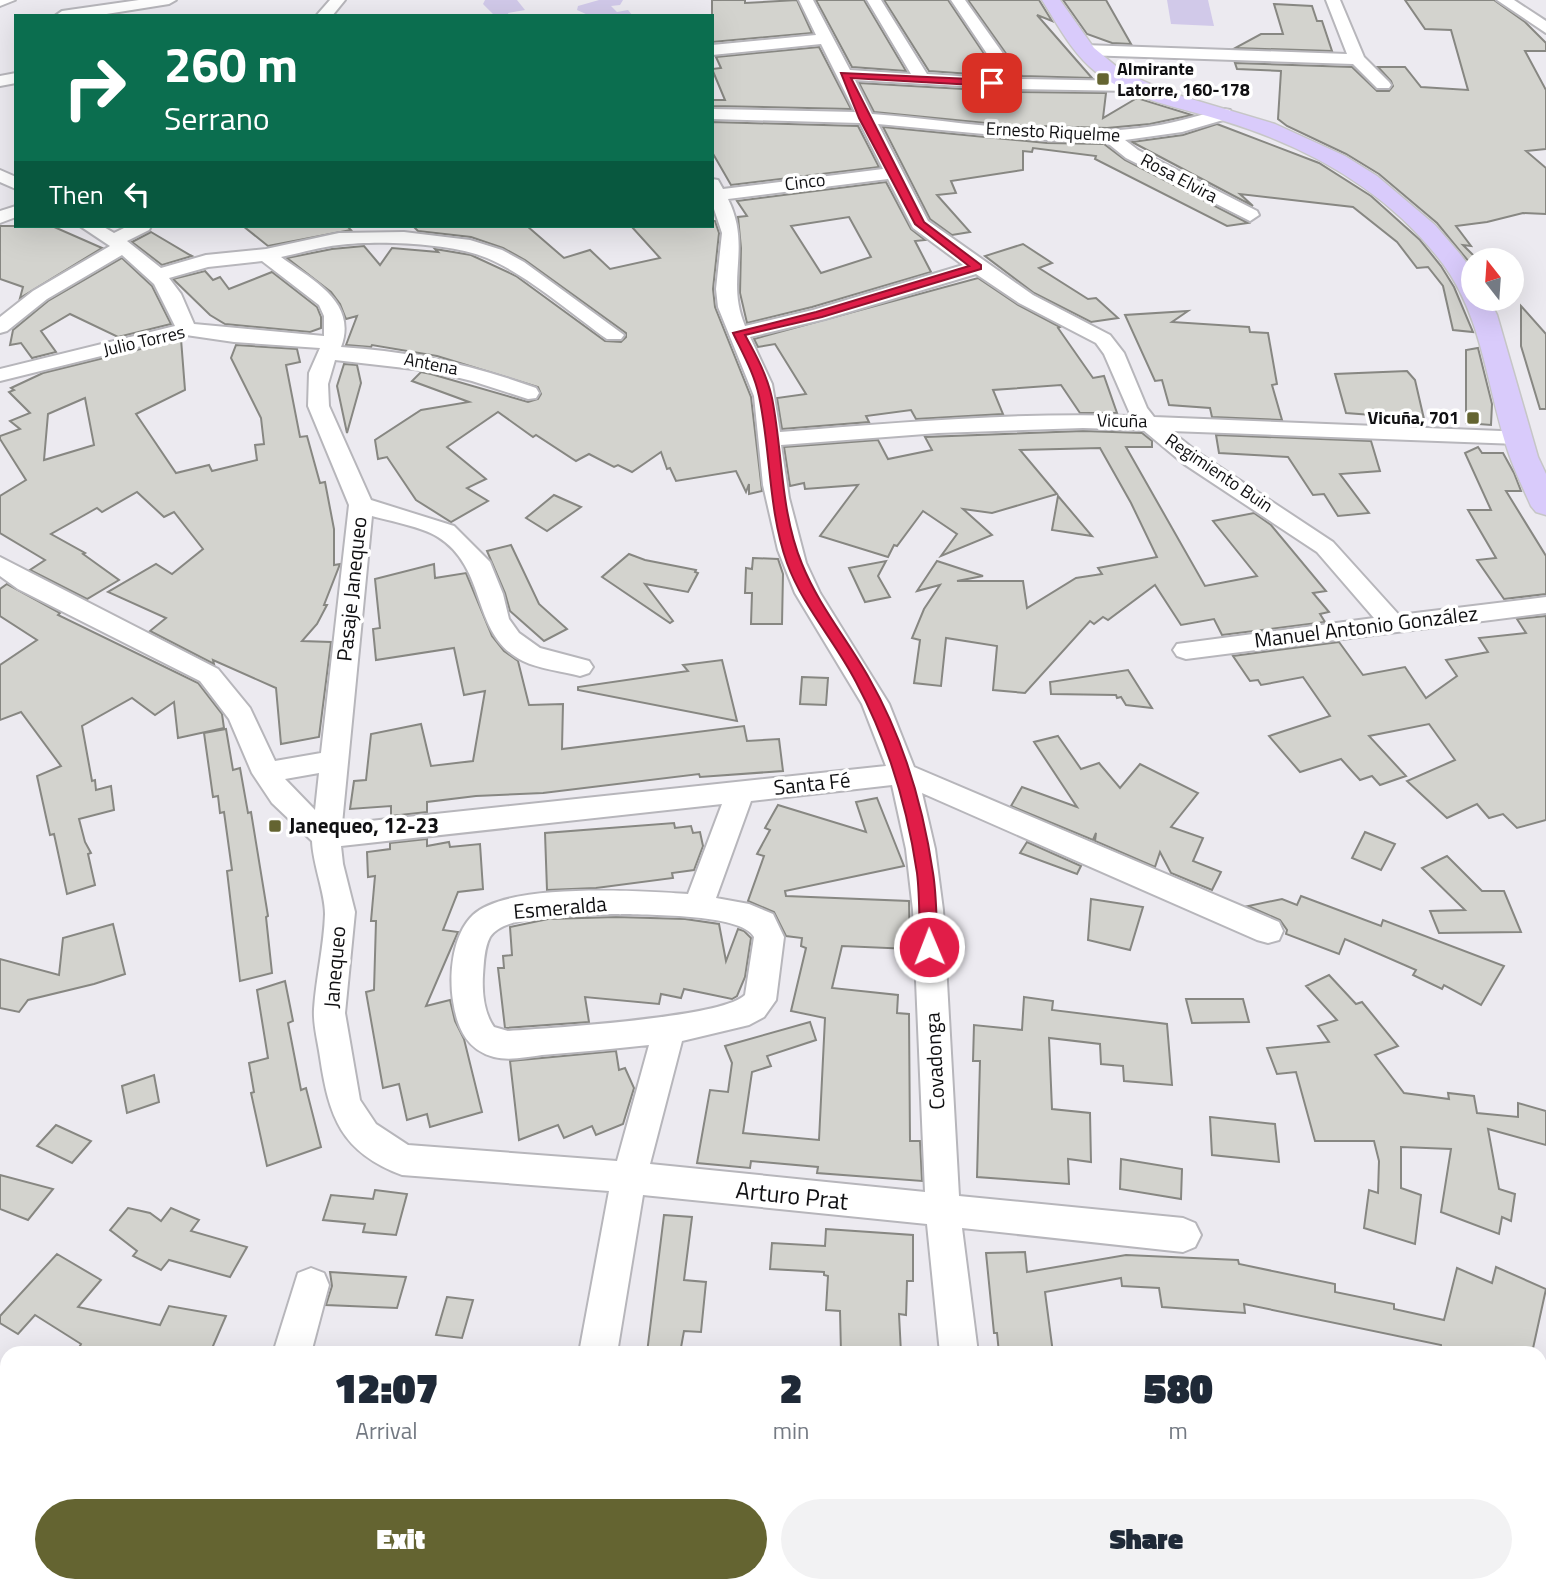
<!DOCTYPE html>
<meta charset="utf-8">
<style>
:root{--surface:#fff;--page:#f2f2f3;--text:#1f2937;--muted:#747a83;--accent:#646431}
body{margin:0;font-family:"Titillium Web",sans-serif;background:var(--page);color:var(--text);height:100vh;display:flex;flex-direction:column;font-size:26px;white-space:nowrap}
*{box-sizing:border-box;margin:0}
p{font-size:23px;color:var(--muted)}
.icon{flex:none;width:38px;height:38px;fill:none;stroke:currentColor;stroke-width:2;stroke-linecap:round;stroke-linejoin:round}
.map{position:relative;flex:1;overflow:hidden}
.details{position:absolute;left:0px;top:1346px;width:1547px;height:247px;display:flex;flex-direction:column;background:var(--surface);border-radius:21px 21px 0 0;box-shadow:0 7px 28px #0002}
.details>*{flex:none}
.guide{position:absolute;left:14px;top:14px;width:700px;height:214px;border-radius:0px;box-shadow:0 7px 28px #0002;background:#0b6e4f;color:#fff;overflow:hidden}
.needle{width:46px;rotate:343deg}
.fabs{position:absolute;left:1461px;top:248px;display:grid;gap:14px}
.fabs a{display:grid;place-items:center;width:63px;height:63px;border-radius:50%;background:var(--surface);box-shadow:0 7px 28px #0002;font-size:35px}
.pin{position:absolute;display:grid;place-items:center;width:60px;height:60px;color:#fff;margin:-30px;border-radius:14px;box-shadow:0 4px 10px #0006}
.me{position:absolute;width:77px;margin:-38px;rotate:359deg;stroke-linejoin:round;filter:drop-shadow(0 0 5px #0008)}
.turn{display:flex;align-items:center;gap:24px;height:147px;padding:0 35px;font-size:32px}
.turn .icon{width:91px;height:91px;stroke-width:2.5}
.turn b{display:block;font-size:49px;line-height:60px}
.then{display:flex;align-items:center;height:66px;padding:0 35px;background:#0003;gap:14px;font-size:26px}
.eta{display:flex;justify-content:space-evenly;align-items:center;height:119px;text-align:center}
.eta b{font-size:42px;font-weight:800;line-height:49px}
.primary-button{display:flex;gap:14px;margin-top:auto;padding:14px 35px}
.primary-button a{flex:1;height:80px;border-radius:42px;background:var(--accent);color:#fff;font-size:28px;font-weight:800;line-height:80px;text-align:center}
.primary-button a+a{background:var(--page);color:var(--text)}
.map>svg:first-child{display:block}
.green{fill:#d1c9e9}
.building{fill:#d3d3ce;stroke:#878782;stroke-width:2;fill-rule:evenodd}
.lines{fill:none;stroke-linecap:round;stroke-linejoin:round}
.minor-casing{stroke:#b7b6bb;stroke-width:4}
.major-casing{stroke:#c6c6c6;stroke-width:3}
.minor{fill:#fff;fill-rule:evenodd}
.major{fill:#d9cbfb;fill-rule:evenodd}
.route{fill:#e11d48;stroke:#92132f;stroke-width:2}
.poi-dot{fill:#646431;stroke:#fff;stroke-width:2.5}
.labels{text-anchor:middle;stroke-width:7;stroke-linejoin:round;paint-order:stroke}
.far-poi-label{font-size:18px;font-weight:bold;fill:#101012;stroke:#fff;text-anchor:start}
.far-street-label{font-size:18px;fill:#101012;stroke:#fff}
.street-label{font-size:21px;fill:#101012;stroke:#fff}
.poi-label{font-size:21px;font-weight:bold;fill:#101012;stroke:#fff;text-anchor:start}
.near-street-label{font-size:24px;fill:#101012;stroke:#fff}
</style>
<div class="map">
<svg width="1546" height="1591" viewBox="0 0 1546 1591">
<rect width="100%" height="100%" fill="#eceaf0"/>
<g class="green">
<path d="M485,0H517L525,10L508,13L509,16H495L483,4Z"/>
<path d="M599,0H623L620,5L611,6L617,12L628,10L633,16L588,15L577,10L578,6Z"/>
<path d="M1167,0H1208L1214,26L1171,24Z"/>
</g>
<g class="building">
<path d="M712,0H745V3L797,0L812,33L712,42Z"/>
<path d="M816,0H864L906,71L852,67Z"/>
<path d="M884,0H948L999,76L929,71Z"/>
<path d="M968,0H1039L1052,21L1037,15L1092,78L1022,76Z"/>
<path d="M1063,0H1106L1131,44L1112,43L1087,34Z"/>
<path d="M1405,0H1494L1525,22L1546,43V51H1525L1546,90V149L1526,151L1546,168V214L1523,213L1487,222L1456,226L1471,246L1463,245L1474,256V268L1437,223L1379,174L1346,154L1287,126L1278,119L1281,71L1237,69L1235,63L1352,67L1377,91H1389L1393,86L1391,81L1378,67H1405L1421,87L1468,90L1451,30L1425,29Z"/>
<path d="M1274,4L1312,6L1317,21H1322L1332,51L1235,48L1261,34H1283Z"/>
<path d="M819,47L851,109L712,106V100H725L712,69L721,68L716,57Z"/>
<path d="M859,83L1016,92L1106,93L1103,118L1137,98L1192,115L1150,124L1107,128L1006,125L874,112Z"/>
<path d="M712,122L858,126L879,167L731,185L712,152Z"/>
<path d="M1217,124L1319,163L1371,196L1420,240L1441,266L1454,287L1473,332L1453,330L1443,286L1428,267L1417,268L1397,242L1353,207L1240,194L1253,206L1132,142L1183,135Z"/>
<path d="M883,127L1047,143L1104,144L1125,160L1248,223L1227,226L1095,159L1096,156L1033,148L1032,152L1023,151V170L951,181L956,193L937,195L970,232L952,235L930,219Z"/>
<path d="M886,182L911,229L925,240L915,241L931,272L812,307L747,323L740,293L741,248L738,217L747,216L737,201ZM849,217L871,257L821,273L791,226Z"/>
<path d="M712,221H715L719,233L713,289L715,307L751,397L762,491L749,494V484L746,492L736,471L676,481L670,468L667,469L661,452L632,472L618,465L614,467L589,454L576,461L536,435L533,437L498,412L447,447L486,479L467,488L488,501L451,522L416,500L387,457L378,459L375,440L421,410L469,402L412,381L421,372L431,374L528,402L538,399L541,394L538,387L437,356L372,345L371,347L346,345L357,316L346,319L340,304L331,292L287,258L332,249L364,246L380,265L392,248L438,252L435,249L471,255L516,276L605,341L621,342L626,337V333L525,260L503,248L471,237L418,231L413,226H527L564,258L590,250L610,269L660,258L631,226H712Z"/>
<path d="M0,226H52L102,248L20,298L23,287L0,279Z"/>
<path d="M243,226H347L351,230L268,246Z"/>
<path d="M151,232L190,255L192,256L162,265L132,242Z"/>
<path d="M1023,244L1052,263L1039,268L1088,299L1096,298L1118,318L1091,322L1034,293L985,256Z"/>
<path d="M122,258L152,286L171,324L118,337L70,314L41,331L56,352L32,358L21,343L10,345L13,330L48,301Z"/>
<path d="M205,271L213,280L220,277L229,289L272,272L317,307L321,317V328L310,332L225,324L210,315L173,279Z"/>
<path d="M978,278L1018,305L1060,327L1058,328L1093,378L1104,376L1117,413H1080L1061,385L993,390L1003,414L916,419L911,410L866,416L869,422L782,429L777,398L806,394L775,344L758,347L754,339Z"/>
<path d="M1521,306L1546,334V409H1540L1521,346Z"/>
<path d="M1188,311L1172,322L1249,327L1250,332L1268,333L1277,384L1272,385L1282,420L1212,417L1210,408L1169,405L1162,380L1155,381L1125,315Z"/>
<path d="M181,339L185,390L136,414L176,473L209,465L212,471L257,460L255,445L264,444L261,418L231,358L236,345L297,349L300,362L286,365L300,437L307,436L320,483L325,482L334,529V565L340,564L324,605H327L317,624L302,641L331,642L319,737L281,744L276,688L213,660L214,664L150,631L166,618L108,592L156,564L172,574L203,549L174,512L164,517L137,492L102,512L97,508L51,534L85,553L83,554L119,580L87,599L30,570L45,560L0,533V496L26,480L0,439V436L20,429L10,421L30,413L9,392L14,390L11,388L43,373ZM85,398L94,445L44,460L48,414Z"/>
<path d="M1478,348L1492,404L1491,425L1466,423V350Z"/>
<path d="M344,364L357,365L361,383L347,433L337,386Z"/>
<path d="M1407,371L1415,380L1424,419L1346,413L1335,374Z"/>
<path d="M1083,431L1142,433L1152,441V447H1126L1205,586L1257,576L1213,521L1254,513L1271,525L1326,591L1313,593L1329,612L1320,614L1325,622L1222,635L1214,619L1181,625L1155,585L1108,620L1103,617L1094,624L1090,621L1025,693L993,690L997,646L946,638L941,686L914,683L920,640L912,638L924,609L940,585L917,591L937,561L983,576L957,581H1023L1027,608L1076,578L1102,574L1098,568L1157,557L1131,503L1100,448L1020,450L1057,494L992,513L963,509L992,535L941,556L957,534L923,511L897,546L894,545L888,557L820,536L858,485L805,489L804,483L790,486L784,447L878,440L888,459L932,450L925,437Z"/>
<path d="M1216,435L1371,441L1380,471L1340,474L1369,513L1338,516L1324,494L1313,495L1288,457L1219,453Z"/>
<path d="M1478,447L1482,453H1503L1514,473L1521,491H1506L1546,556V594L1504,599L1477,560L1496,558L1468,510H1491L1465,453Z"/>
<path d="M554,495L581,507L547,531L526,518Z"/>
<path d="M1058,496L1092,536L1052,530Z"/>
<path d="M511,545L539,604L567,629L544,641L510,611L505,593L487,551Z"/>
<path d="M629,554L645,560L696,570L695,572L698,573L688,592L645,584L673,621L670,623L602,577Z"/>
<path d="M753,558L778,559L783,574L782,624H751L752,593H745L746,568L752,569Z"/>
<path d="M886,561L878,576L890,597L865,602L849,568Z"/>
<path d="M434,564L435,578L466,573L492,636L504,651L518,661L529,705L563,704L562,749L744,726L747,741L779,739L783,771L700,777L699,774L543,793L476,796L427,802V812L391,816V806L350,809L354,781L366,780L371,734L421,724L431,766L473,761L485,691L464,695L454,648L376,660L373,629L380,628L375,579Z"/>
<path d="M7,584L60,613L58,615L198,683L222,714L224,728L178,738L174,702L155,715L132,698L82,726L92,781L95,780L96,790L111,786L114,810L79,819L85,842L91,853L88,854L95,885L67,894L54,834L50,835L37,776L61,766L21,712L0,720V665L37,640L0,616V589Z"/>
<path d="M1546,616V820L1517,828L1503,814L1489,818L1477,804L1447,818L1407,781L1455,760L1429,724L1369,736L1406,776L1380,785L1372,776L1360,780L1341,759L1300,772L1269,736L1330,716L1303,677L1261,685L1258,680L1250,681L1233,656L1339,642L1363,675L1405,667L1426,698L1457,676L1446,660L1488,652L1479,638L1526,633L1517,619Z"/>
<path d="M722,660L737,721L578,690V687L688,671L683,665Z"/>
<path d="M1128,670L1152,708L1126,705L1121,697L1117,698L1116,695L1051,694L1050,682Z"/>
<path d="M802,677L828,678L826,705L800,704Z"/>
<path d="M226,729L233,770L240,768L248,813L251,812L268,916L266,917L272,973L240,981L227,871L232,870L224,812L220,813L218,796L213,797L204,733Z"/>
<path d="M1058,736L1081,769L1099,763L1120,788L1140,764L1198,793L1171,827L1203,838L1193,861L1221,872L1212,890L1171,873L1160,852L1155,867L1095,841L1096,833L1093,840L1011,806L1022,787L1077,807L1034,742Z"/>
<path d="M877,798L904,866L785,891L786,896L909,901L910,949L842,946L832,988L898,995L897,1013L909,1014L910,1141H920L922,1181L817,1173L818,1167L751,1161L750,1168L697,1163L710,1090L728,1092L732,1063L725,1046L810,1022L816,1040L767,1056L771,1066L752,1072L743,1133L819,1140L825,1018L791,1011L806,948L801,946L802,938L786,936L774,912L748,901L764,856L757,854L770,830L765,828L778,805L866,832L856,802Z"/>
<path d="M674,823L675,828L691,826L693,833L700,832L703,846L694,870L672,873L673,878L596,888L547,890L545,833Z"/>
<path d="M1365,832L1395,844L1381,870L1352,858Z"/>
<path d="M427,839V846L449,842L450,847L480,844L483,889L458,892L443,930L458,932L426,1006L450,1000L455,1021L464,1039L482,1112L430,1127L427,1114L407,1120L399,1084L383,1088L366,992L374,990L376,921H371L375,876L368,877L367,852L390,849V843Z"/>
<path d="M1027,842L1081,866L1077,874L1020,853Z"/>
<path d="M1447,856L1482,891H1504L1521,932L1439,933L1430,911L1465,910L1422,868Z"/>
<path d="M1301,896L1381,926L1383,920L1504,966L1481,1005L1444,985L1442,989L1413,975L1416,970L1345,939L1339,954L1286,934L1287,930L1280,920L1248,906L1282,899L1297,905Z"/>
<path d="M1091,899L1143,907L1130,950L1088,940Z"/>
<path d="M616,917L685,919L719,924L726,961L738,929L744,931L751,938L745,977L737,996L732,999L684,989L681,998L661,994L659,1004L585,997L589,1022L505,1028L498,968H504L503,956L512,955L510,927L548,919Z"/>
<path d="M113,924L125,974L94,984L28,1000L19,1012L0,1008V959L59,975L63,938Z"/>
<path d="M1329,975L1356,1004L1362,1002L1398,1046L1375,1055L1404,1093L1449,1099L1448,1093L1474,1096L1477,1113L1518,1117V1103L1546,1111V1145L1488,1129L1499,1189L1515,1194L1511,1221L1502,1217L1499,1234L1441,1212L1451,1149L1401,1147V1188L1421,1195L1415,1244L1364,1228L1369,1190L1378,1193L1379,1161L1374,1141H1315L1296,1072L1277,1074L1267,1048L1329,1042L1318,1026L1337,1020L1306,986Z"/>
<path d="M285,981L293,1021L288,1023L301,1090L306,1088L321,1147L267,1166L251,1093L254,1092L249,1063L268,1058L257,990Z"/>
<path d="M1024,997L1053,1001L1052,1010L1167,1024L1172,1085L1124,1081L1123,1066L1101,1064L1100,1044L1049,1038L1052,1109L1090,1113L1091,1162L1068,1159L1069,1184L977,1177L980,1061H973L974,1025L1022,1030Z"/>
<path d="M1186,999H1243L1249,1022L1192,1023Z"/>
<path d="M616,1051L619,1070L625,1068L634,1088L623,1124L596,1135L592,1126L564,1138L558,1125L519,1140L510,1061Z"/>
<path d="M154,1075L159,1102L127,1113L122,1086Z"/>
<path d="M1210,1117L1275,1124L1279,1162L1212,1155Z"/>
<path d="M56,1125L91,1141L72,1163L37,1146Z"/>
<path d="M1121,1159L1182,1169L1181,1199L1120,1189Z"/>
<path d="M0,1175L53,1189L28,1220L0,1209Z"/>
<path d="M375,1190L407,1194L396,1235L363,1232L365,1224L323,1220L331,1195L373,1199Z"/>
<path d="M128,1208L150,1213L161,1221L171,1208L199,1220L191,1231L247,1247L230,1277L169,1260L161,1270L133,1256L137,1251L110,1230Z"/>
<path d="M664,1215L692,1217L684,1280L706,1282L701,1332L684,1331L680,1353H647Z"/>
<path d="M826,1229L913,1235V1281H907L906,1315L899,1314L901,1353H841L840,1311L826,1310L828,1276L824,1275V1272L770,1269L772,1243L825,1246Z"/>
<path d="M1025,1252L1027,1272L1126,1255L1238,1260L1239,1264L1335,1284V1292L1394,1304V1309L1444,1320L1457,1268L1492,1283L1496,1267L1546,1289L1532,1353H1441V1345L1244,1304L1245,1313L1162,1307L1159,1288L1122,1286L1121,1278L1045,1292L1053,1353H999L997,1333H994L986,1253Z"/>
<path d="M57,1254L101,1280L78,1307L160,1325L169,1306L226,1316L210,1353H76L81,1344L35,1315L18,1334L0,1323V1316Z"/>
<path d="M330,1272L406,1277L397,1308L326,1305L332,1286Z"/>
<path d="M447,1297L473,1300L462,1338L436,1335Z"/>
</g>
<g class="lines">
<defs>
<g id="minor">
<path d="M0,0H15L0,6Z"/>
<path d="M139,0H176L169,4L94,16H55L62,11Z"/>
<path d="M330,0H345L332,16H316Z"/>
<path d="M799,0H813L850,70L911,74L867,0H881L927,74L1004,79L951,0H965L1021,79L1132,81L1140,86L1132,91L1016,89L855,80L872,114C960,121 1052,139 1140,128C1169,125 1196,116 1224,109L1230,110L1232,114L1230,118L1182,132L1125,140L1138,150L1257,211L1259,215L1250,221L1126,158L1105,141L1047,140L878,124L928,221L1033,295L1110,335L1124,353L1147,408L1154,417L1526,432L1529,437L1526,442L1518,444L1171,431L1200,454L1333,542L1399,615L1546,597V613L1186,659L1177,656L1173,650L1177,644L1374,618L1317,552L1184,464L1143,430L1083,428L938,433L781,445L789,498L806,563L820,593L889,704L914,767L1279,922L1283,931L1279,940L1268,943L1257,940L922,793L935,849L943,910L959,1196L1183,1218L1195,1223L1201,1235L1195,1247L1183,1252L962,1228L978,1353H940L927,1224L643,1195L617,1353H579L609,1191L402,1175C341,1152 329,1117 320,1057C318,1042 313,1025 314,1009C316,978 324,946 325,914C325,893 313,865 312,841L272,803L252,773L229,719L200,681L18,589L0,576V557L218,669L250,708L275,761L321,753L349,505L308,406L309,373L320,348L234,342L186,335L0,381V369L175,326L154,284L122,255L47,299L7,331L0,333V317L33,291L110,246L80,226H102L114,233L128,226H151L149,230L127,241L161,268L206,255L266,249L339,233L404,232L470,240L502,250L524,262L624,335L621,339H607C572,314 526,274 487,258C451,243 378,240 339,245C320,247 300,253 281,257C312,280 358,302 341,347C408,351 473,365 536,388L539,393L536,398L528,399L472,381L431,371L335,360L328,384L329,406L371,500L454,526L490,562L503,594L509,619L519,633L540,648L589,661L593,667L589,673L580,676C562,671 539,669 523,661C470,635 489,569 438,537C423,527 390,521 372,516L342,824L886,766L862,704L795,593L778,550L763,485L754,396L718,307L716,289L722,233L712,203V179L718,180L723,189L883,169L860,123L712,119V109L855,112L821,44L712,55V45L816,35ZM888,179L913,228L963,265L813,310L745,326C725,279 752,248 728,199ZM262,261L319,305L324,316V336L194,324L181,294L169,278L208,267ZM976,274L1019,303L1096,343L1104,354L1131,416C1014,412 897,423 780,432L772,384L750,337L825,319ZM319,773L315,810L285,779ZM892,785L906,849L913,910L925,1192L650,1164L682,1041L749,1025L764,1017L776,1000L784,937L773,914L749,904L716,898L751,801ZM722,804L688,894C640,891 508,882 473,915C452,935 449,975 453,1001C457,1028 467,1050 494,1057C509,1061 527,1057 542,1055C578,1052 613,1049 649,1045L617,1161L408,1145L376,1124L360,1100L345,1013L355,912L343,864L341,846ZM616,914C642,915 742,913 754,937L745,995C723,1018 549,1028 508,1031L494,1027C484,1013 482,992 483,975C484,963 484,948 490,937C505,912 588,915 616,914Z"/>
<path d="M1326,0H1340L1364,57L1389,82L1391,85L1389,88H1377L1353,64L1084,55L1076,50L1084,45L1347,54Z"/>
<path d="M1497,0H1514L1546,21V33Z"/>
<path d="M16,73V83L0,86V76Z"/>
<path d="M0,170L16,177V189L0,182Z"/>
<path d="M16,206V217L0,223V211Z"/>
<path d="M311,1268L324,1273L329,1285L311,1353H273L298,1273Z"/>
<path d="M205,1586H247L245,1591H203Z"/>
<path d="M537,1586H579L578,1591H536Z"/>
<path d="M964,1586H1005L1006,1591H964Z"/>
</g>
<path id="major" d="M1042,0H1060L1094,48L1123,72L1171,93L1275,124L1345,156L1377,176L1435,225L1460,254L1474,273V299H1489L1497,315L1538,457L1546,474V515L1536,512L1531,506C1524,490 1516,474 1510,457C1487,392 1484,319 1443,264C1389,192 1309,147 1224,121C1180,107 1133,101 1096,72C1072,53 1058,25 1042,0Z"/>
</defs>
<use href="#minor" class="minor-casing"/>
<use href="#major" class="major-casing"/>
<use href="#minor" class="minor"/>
<use href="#major" class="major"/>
</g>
<path class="route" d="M841,73L992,80L997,83L992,86L851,78L924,222L981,265V269L822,317L745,335C756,355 767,375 772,398C783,453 780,511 802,564C819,606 847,639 869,678C903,738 923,805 933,873C937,897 936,922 938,947L935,952H923L920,947C919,922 920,897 917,873C907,805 888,742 856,682C835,641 803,607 787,563C768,509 771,452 759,396C754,373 743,354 733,333L816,312L969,266L915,224L859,118Z"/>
<g class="poi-dot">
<rect x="1096" y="72" width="14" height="14" rx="3.5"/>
<rect x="1466" y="411" width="14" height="14" rx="3.5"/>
<rect x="268" y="819" width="14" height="14" rx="3.5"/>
</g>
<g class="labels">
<g class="far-poi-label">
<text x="1117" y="75">Almirante<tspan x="1117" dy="21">Latorre, 160-178</tspan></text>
<text x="1459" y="424" text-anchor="end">Vicuña, 701</text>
</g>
<g class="far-street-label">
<text transform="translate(1053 132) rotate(3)" y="6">Ernesto Riquelme</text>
<text transform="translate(1179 178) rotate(28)" y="6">Rosa Elvira</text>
<text transform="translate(805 182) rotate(-7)" y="6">Cinco</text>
<text transform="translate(144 341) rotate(-13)" y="6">Julio Torres</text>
<text transform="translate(431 364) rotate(11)" y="6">Antena</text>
<text transform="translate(1122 421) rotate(1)" y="6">Vicuña</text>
<text transform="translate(1219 473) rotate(34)" y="6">Regimiento Buin</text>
</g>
<g class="street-label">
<text transform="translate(352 589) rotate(-84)" y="7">Pasaje Janequeo</text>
<text transform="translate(1366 627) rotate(-7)" y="7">Manuel Antonio González</text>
<text transform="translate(812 784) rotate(-6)" y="7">Santa Fé</text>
<text transform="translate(560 908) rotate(-5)" y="7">Esmeralda</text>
<text transform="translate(335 967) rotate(-85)" y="7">Janequeo</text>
<text transform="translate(935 1061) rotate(-93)" y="7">Covadonga</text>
</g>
<g class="poi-label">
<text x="289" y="833">Janequeo, 12-23</text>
</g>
<g class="near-street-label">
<text transform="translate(792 1196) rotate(6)" y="8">Arturo Prat</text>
</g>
</g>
</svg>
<div class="fabs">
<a><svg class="needle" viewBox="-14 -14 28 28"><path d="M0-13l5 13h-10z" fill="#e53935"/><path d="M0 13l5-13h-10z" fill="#747a83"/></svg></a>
</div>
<div class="pin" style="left:992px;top:83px;background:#d93025"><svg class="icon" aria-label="arrive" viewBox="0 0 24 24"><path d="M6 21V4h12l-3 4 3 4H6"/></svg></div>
<svg class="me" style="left:929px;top:947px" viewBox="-20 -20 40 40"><circle r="17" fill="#e11d48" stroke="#fff" stroke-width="3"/><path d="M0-11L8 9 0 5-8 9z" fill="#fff"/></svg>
<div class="guide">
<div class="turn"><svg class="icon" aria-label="right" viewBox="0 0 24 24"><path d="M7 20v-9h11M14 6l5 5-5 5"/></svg><div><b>260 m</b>Serrano</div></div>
<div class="then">Then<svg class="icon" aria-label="left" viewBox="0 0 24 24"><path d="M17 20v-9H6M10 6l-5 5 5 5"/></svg></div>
</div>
<section class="details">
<div class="eta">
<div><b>12:07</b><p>Arrival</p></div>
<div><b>2</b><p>min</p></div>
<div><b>580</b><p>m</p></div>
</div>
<div class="primary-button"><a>Exit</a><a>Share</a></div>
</section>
</div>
